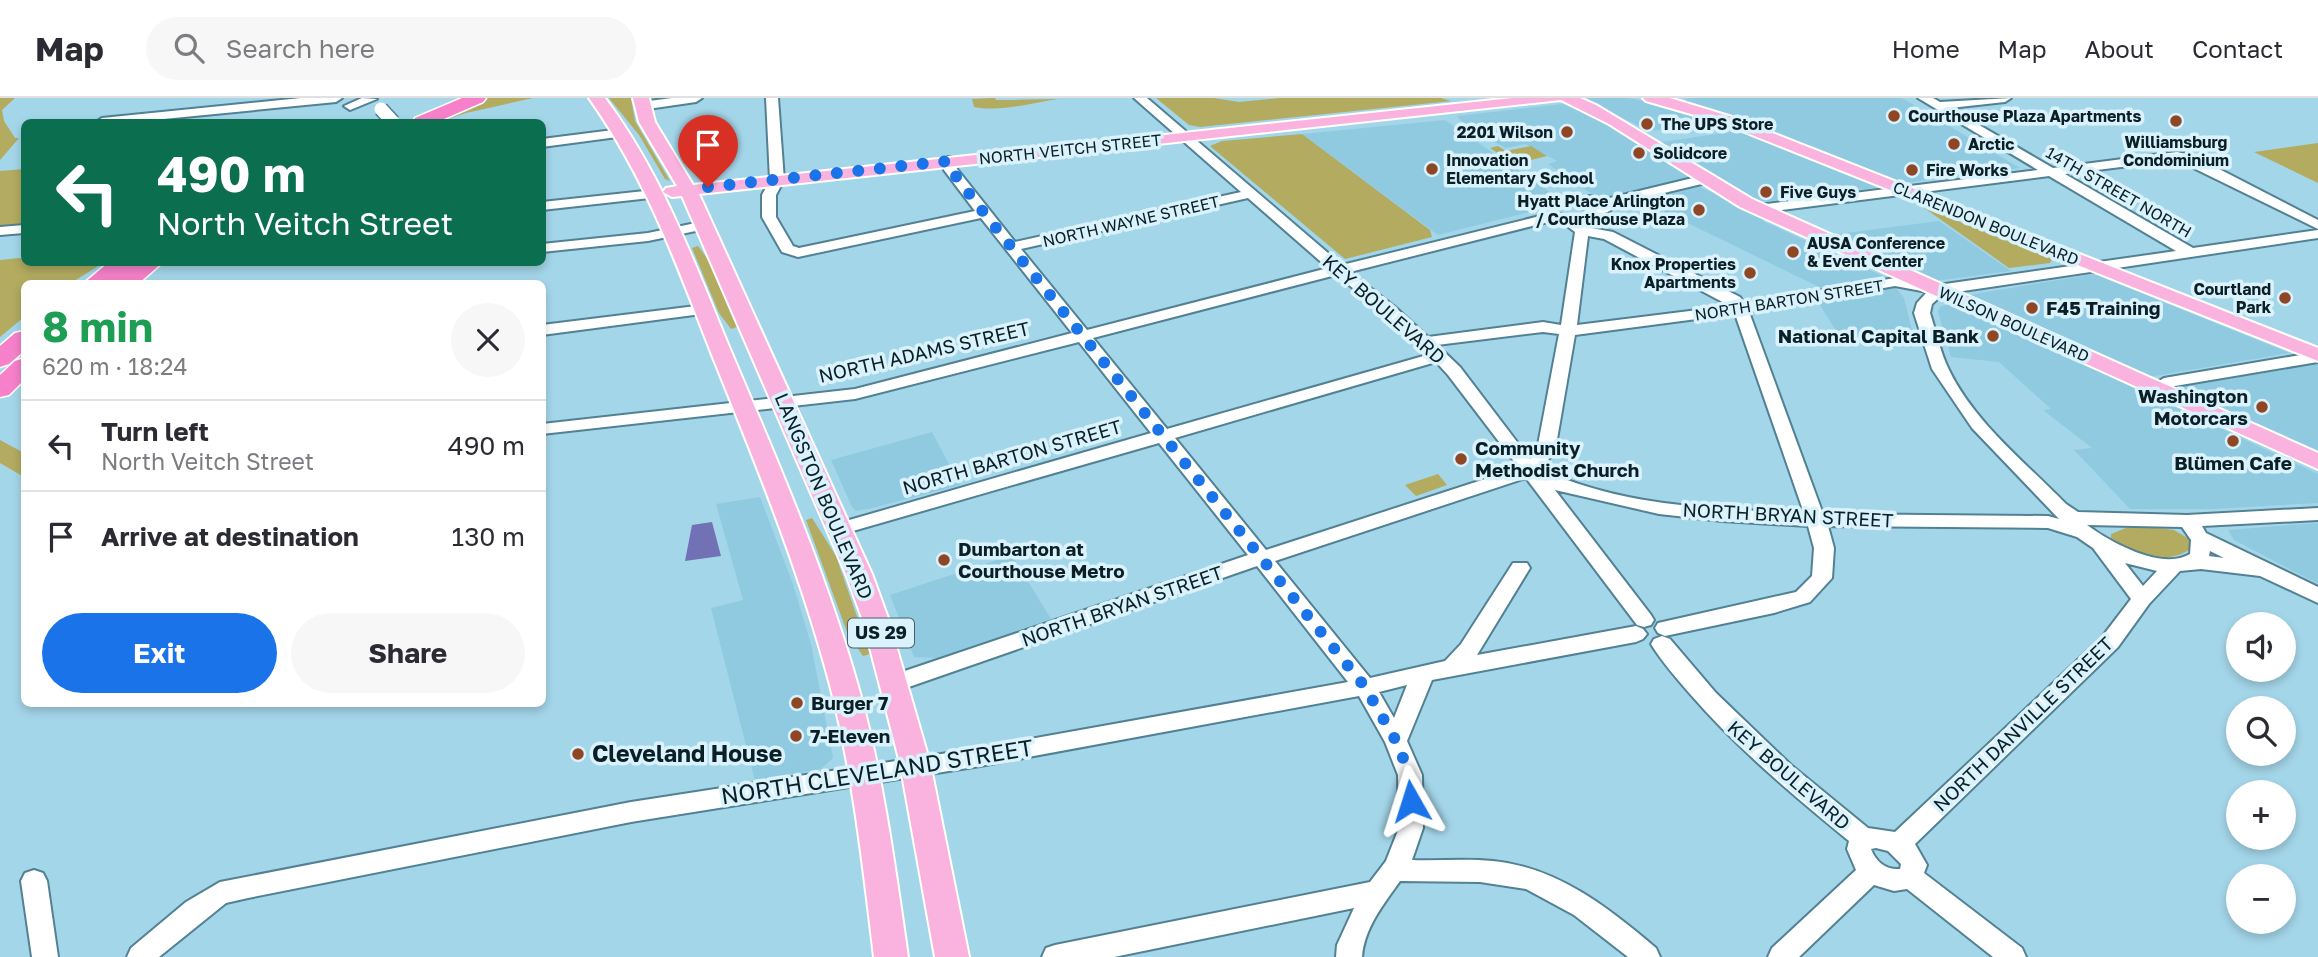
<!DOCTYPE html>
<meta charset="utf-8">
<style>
:root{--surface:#fff;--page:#f7f7f7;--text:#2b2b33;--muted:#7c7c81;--line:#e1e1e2;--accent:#1a73e8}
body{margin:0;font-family:"Golos Text",sans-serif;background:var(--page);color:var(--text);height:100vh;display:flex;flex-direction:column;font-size:26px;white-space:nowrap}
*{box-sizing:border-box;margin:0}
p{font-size:23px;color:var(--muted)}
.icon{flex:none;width:38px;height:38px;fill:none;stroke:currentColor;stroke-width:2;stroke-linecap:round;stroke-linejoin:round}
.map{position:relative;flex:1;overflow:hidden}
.panel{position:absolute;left:21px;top:182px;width:525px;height:427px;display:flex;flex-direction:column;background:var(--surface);border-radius:10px;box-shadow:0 4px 10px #0003}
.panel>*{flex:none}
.guide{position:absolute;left:21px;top:21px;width:525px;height:147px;border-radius:10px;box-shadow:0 4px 10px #0003;background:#0b6e4f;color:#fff;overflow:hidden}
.tools{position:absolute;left:2226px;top:514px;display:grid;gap:14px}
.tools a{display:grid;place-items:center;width:70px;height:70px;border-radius:50%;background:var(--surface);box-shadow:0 4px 10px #0003;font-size:35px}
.pin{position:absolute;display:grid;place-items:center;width:60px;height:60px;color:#fff;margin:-72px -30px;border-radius:50% 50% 50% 0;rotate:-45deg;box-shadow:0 0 7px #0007}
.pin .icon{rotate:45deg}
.me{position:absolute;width:77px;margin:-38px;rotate:354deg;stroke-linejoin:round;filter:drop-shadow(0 0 5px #0008)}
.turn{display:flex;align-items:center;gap:24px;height:147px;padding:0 21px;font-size:32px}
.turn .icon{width:91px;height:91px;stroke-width:2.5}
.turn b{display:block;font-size:49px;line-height:60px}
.round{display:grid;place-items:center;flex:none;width:74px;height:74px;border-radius:37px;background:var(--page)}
.head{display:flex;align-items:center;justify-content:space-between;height:119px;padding:0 21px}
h1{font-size:42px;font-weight:700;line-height:52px;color:#1e9e55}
.button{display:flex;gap:14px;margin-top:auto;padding:14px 21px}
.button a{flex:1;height:80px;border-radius:42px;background:var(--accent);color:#fff;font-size:28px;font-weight:700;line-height:80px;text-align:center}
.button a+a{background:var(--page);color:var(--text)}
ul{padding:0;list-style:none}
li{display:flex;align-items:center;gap:21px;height:91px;padding:0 21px;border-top:2px solid var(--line)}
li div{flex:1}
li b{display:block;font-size:26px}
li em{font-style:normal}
header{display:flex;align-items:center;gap:42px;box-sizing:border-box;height:98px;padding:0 35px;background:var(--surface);border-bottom:2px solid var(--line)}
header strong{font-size:33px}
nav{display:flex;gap:38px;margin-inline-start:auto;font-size:24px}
.search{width:490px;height:63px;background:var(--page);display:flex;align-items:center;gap:18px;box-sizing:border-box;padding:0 24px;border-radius:38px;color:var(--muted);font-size:26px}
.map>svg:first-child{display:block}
.built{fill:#90cae1}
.green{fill:#b2ab60}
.water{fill:#7271b5}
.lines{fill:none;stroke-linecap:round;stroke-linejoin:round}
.minor-casing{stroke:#518193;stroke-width:4}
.major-casing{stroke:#fff;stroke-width:4}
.highway-casing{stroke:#fff;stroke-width:3}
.minor{fill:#fff;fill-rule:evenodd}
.major{fill:#fab3df;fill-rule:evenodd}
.highway{fill:#f681ca;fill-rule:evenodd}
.minor-bridge-casing{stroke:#518193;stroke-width:16;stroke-linecap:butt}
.minor-bridge{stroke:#fff;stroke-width:13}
.route{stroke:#1a73e8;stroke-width:12;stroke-dasharray:0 21.6}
.poi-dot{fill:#8e4625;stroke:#d9f2fc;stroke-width:2.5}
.labels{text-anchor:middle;stroke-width:7;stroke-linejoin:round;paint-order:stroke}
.far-poi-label{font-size:16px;font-weight:bold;fill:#0b1f26;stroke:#d9f2fc;text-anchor:start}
.far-street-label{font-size:16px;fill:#0b1f26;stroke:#d9f2fc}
.shield{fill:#d9f2fc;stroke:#495e66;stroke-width:2}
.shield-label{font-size:18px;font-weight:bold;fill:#0b1f26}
.poi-label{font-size:19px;font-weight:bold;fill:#0b1f26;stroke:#d9f2fc;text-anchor:start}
.street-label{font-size:19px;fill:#0b1f26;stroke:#d9f2fc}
.near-poi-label{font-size:23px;font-weight:bold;fill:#0b1f26;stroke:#d9f2fc;text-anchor:start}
.near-street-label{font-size:23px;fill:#0b1f26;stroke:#d9f2fc}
</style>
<header>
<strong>Map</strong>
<div class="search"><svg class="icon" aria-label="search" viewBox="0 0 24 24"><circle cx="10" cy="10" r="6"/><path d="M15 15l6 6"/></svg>Search here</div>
<nav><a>Home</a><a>Map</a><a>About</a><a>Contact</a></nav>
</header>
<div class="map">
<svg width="2318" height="859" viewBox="0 0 2318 859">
<rect width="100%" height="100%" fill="#a4d6e9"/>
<g class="built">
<path d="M1588,0H1628L1675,9L1717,26L1650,33L1590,5Z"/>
<path d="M1689,0H1902L2020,70L1904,85L1726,15L1684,2Z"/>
<path d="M1563,6L1610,26L1691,80L1604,100L1596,99L1548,66L1557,63L1525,46L1506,50L1473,33L1456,18Z"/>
<path d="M1445,22L1566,105L1438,137L1302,36Z"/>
<path d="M1738,33H1746L1881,89L1754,105L1661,44Z"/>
<path d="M1700,89L1768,120L1763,123L1883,178L1877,182L1821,190L1665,114L1647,101Z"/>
<path d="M1939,123L2011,173L1935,183L1830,137Z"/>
<path d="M2094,176L2290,255L2149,279L1968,197Z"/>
<path d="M1895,189L1904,200L1915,244L1838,236L1818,204Z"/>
<path d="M1948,206L1971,213L2318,376V405L2213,411H2130L2074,352L2092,350L2043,312L2051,311L1999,264L1951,259L1938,214L1940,209Z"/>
<path d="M2318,265V356L2172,290Z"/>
<path d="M932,334L960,387L872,410L856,413L852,409L831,362Z"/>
<path d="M760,399L793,486L811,546L833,660L821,671L755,683L711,510L743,502L716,406Z"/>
<path d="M2318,425V486L2234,442L2228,432Z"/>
<path d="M1012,457L1051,521L936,560L914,559L890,497Z"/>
</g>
<g class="green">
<path d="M0,0H15L2,12L4,23L15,40H19L0,62Z"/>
<path d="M481,0H533L466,15L439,24H423Z"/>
<path d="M609,0H631L635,23L670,83L665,81L639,37Z"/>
<path d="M995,0L996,2L1058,1C1030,5 1003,14 974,9L972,1Z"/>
<path d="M1156,0H1214L1239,4L1280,0H1441L1451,3L1200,29L1189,27Z"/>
<path d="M1302,36L1430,132L1432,139L1345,161L1210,48L1222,43Z"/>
<path d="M2318,45V85L2254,54Z"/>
<path d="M1498,48L1506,53L1531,48L1547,58L1515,66L1490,50Z"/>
<path d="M24,71V127L0,130V73Z"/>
<path d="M1923,109L2052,161L2050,165L2009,170Z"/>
<path d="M698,148L709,163L737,229L731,231L719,215L692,150Z"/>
<path d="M19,160L24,161V164L103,165L71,185L24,186V219L0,239V162Z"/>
<path d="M0,342L24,355V379L0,365Z"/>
<path d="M1438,376L1447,387L1416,398L1405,387Z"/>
<path d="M812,420L836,458L870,556L863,558L847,534L806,422Z"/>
<path d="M2142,428L2174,432L2191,442L2192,450C2166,469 2135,456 2111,442V436L2126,430Z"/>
</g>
<path class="water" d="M712,424L721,458L685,463L692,427Z"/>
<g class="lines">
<defs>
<g id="minor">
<path d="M301,0H342L336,4L133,24H96L102,20Z"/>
<path d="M362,0L377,1L350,12L344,8Z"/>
<path d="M672,0H702L696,4L641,12L635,8L641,4Z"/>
<path d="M766,0H778L784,82L776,97V119L793,148L799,150L975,113L944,72L942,63L948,59L953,60L957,71L1015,144L1241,94L1134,0H1147L1342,167L1552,115L1572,118L1586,129L1613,134L1740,199L1744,205L1895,180L1938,187L2176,153L2049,78L1759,115L1752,111L1759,107L2038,72L1918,0H1933L1940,4L2011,0L2005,4L1950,10L2053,70L2177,54L2194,58L2318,122V131L2177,62L2065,76L2193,150L2318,132V140L1943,196L1932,206L1930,215C1936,233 1940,254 1949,272C1974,324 2026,365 2066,406L2078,414L2187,417L2318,410V422L2202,428L2206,435L2318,489V505L2260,478L2201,471L2180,473L2149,506L2118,549L1915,746L1927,767L1924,775L2022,850L2026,859H1993L1907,791L1894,793L1874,787L1799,859H1768L1772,850L1856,772L1847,751L1849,743C1794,698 1738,651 1691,597C1677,581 1662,564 1651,546L1654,541L1662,538L1670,541L1716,595L1791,667L1868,730L1895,734L2102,539L2131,501L2093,450L2077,439L2048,430L1828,428L1834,450L1832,480L1810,504L1774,515L1665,538L1658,535L1655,530L1658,525L1796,494L1812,478L1814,450L1808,428L1722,423L1659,416L1555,392L1651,517L1654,522L1651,527L1644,529L1637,527L1526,380L1275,463L1370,580L1445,563L1461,546L1513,465H1527L1530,470L1477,557L1636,528L1643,531L1647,536L1643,541L1636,544L1432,582L1407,643L1422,677L1423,730L1412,762C1439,763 1466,760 1493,763C1557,769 1609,810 1656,850L1660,859H1628L1574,817L1526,791L1480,784L1400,783C1384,806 1364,830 1362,859H1336L1337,847L1354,810L1114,859H1042L1046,850L1055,847L1370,784L1386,763L1399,730L1398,677L1385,644L1359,598L980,668L631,724L248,800L226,805L159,859H127L131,850L186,804L220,784L631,704L980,650L1348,584L1257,468L903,591L895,593L887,591L884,585L887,579L1248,457L1159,345L846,435H832L829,431L832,427L1151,335L1079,244L855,301L542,336V326L855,291L1072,235L981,120L798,159L782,154L762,119V97L770,82ZM1248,100L1328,170L1087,232L1021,151ZM1552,123L1563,125L1575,134L1561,227L1543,224L1428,239L1395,209L1350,174ZM1588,138L1604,141L1730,208L1577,227ZM1336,177L1385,215L1427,257L1167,331L1093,240ZM1895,188L1927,194L1917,205L1914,215L1932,271L1972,330L2059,421L2048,418L1823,416L1749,214ZM1735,216L1804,415C1716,411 1622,409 1541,371L1555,353L1575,237ZM1543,234L1559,236L1537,352L1530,361L1460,269L1437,247ZM1436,264L1448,277L1519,370L1266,452L1175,340ZM2087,427L2182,429L2191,442L2190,456C2162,473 2110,444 2087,427ZM2210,453L2224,460L2209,458ZM2125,465L2157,473L2143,488ZM1407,587L1394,620L1379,594ZM1876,750L1888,753L1901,766L1900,771C1886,772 1876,764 1871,751Z"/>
<path d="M621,31L625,32V38L542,49V41Z"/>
<path d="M1705,77L1712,81L1710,84L1614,107L1610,113C1598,118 1587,117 1578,106L1589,98L1606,101Z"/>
<path d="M654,92L659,93V99L542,112V104Z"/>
<path d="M705,123L712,127L710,130L648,143L542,154V146L648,135Z"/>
<path d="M24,127V135L0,137V129Z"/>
<path d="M704,207L712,212L709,215L542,237V227Z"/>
<path d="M2318,254V264L2169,289L2156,295L2148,290L2164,280Z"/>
<path d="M34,772L43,775L47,783L58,859H32L21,783L25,775Z"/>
</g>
<g id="major">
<path d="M589,0H605C662,76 694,164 730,251C777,361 825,472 858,588C883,676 895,768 908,859H874C863,768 853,676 830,587C800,474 756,366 712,257C676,165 647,82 589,0Z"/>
<path d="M633,0H649L655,24L693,87L1512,0H1580L1596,7L1752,101L2318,355V371L1740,109L1609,26L1561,2L699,96L872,476L889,523L930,665L969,859H935L900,665L863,523L846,476L682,98L672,99L663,94L666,90L677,88L639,24Z"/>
<path d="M1643,0H1670L1732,19L2318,250V263L1722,25L1646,3Z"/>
</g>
<g id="highway">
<path d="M462,0H486L483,4L437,24H413L415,20Z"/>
<path d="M109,164H135L133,168L137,164H163L138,186H112L114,182L110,186H83Z"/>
<path d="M24,233V253L9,266L0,269V248L15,235Z"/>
<path d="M24,260V282L9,297L0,299V277L15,263Z"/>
</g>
</defs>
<use href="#minor" class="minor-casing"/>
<use href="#major" class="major-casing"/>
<use href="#highway" class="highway-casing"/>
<use href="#minor" class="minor"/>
<use href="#major" class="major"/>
<use href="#highway" class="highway"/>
<defs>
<path id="minor-bridge" d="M381,11L393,24"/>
</defs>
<use href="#minor-bridge" class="minor-bridge-casing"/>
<use href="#minor-bridge" class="minor-bridge"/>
</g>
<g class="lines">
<path class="route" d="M708,89L948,63L951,72L984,115L1365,589L1396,643L1410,677L1411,703"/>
</g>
<g class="poi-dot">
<circle cx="1894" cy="18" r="7"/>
<circle cx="2176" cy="23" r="7"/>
<circle cx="1647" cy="26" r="7"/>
<circle cx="1567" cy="34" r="7"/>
<circle cx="1954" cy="46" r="7"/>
<circle cx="1639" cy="55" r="7"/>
<circle cx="1432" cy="71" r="7"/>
<circle cx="1912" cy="72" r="7"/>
<circle cx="1766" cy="94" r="7"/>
<circle cx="1699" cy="112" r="7"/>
<circle cx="1793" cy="154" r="7"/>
<circle cx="1750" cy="175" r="7"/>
<circle cx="2285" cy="200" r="7"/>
<circle cx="2032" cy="210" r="7"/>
<circle cx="1993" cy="238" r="7"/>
<circle cx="2262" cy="309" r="7"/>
<circle cx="2233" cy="343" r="7"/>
<circle cx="1461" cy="361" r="7"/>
<circle cx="944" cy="462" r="7"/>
<circle cx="797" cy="605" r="7"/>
<circle cx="796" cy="638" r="7"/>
<circle cx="578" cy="656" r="7"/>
</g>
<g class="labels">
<g class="far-poi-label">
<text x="1908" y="24">Courthouse Plaza Apartments</text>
<text x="1661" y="32">The UPS Store</text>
<text x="1553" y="40" text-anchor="end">2201 Wilson</text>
<text x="2176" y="50" text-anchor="middle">Williamsburg<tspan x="2176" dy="18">Condominium</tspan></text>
<text x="1968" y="52">Arctic</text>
<text x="1653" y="61">Solidcore</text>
<text x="1446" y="68">Innovation<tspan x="1446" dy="18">Elementary School</tspan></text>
<text x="1926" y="78">Fire Works</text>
<text x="1780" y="100">Five Guys</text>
<text x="1685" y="109" text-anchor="end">Hyatt Place Arlington<tspan x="1685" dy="18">/ Courthouse Plaza</tspan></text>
<text x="1807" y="151">AUSA Conference<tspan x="1807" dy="18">&amp; Event Center</tspan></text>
<text x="1736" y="172" text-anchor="end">Knox Properties<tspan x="1736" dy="18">Apartments</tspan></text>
<text x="2271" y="197" text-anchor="end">Courtland<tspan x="2271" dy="18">Park</tspan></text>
</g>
<g class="far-street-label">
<text transform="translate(1070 51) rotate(-6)" y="6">NORTH VEITCH STREET</text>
<text transform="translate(2119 94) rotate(30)" y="6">14TH STREET NORTH</text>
<text transform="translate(1131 123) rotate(-13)" y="6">NORTH WAYNE STREET</text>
<text transform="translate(1986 125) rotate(22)" y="6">CLARENDON BOULEVARD</text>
<text transform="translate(1789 202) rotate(-9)" y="6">NORTH BARTON STREET</text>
<text transform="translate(2014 226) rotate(24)" y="6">WILSON BOULEVARD</text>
</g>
<rect class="shield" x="848" y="520.5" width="66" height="29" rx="5"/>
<g class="shield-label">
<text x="881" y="541">US 29</text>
</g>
<g class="poi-label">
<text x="2046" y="217">F45 Training</text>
<text x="1979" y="245" text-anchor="end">National Capital Bank</text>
<text x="2248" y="305" text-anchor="end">Washington<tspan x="2248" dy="22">Motorcars</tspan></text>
<text x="1475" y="357">Community<tspan x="1475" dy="22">Methodist Church</tspan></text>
<text x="2233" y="372" text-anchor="middle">Blümen Cafe</text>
<text x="958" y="458">Dumbarton at<tspan x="958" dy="22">Courthouse Metro</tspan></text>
<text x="811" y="612">Burger 7</text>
<text x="810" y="645">7-Eleven</text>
</g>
<g class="street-label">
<text transform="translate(1384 211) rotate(41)" y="7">KEY BOULEVARD</text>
<text transform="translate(924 254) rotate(-13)" y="7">NORTH ADAMS STREET</text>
<text transform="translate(1012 359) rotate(-16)" y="7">NORTH BARTON STREET</text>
<text transform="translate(824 398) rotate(67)" y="7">LANGSTON BOULEVARD</text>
<text transform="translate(1788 417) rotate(3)" y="7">NORTH BRYAN STREET</text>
<text transform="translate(1122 508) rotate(-19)" y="7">NORTH BRYAN STREET</text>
<text transform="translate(2023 626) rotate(-44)" y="7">NORTH DANVILLE STREET</text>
<text transform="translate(1789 677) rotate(41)" y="7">KEY BOULEVARD</text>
</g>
<g class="near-poi-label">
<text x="592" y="664">Cleveland House</text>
</g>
<g class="near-street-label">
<text transform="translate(877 674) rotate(-9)" y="8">NORTH CLEVELAND STREET</text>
</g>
</g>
</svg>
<div class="tools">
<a><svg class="icon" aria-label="sound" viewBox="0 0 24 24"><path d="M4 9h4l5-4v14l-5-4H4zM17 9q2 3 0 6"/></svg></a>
<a><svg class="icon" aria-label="search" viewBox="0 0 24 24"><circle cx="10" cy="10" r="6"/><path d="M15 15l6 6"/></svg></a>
<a>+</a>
<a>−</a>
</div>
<div class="pin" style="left:708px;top:89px;background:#d93025"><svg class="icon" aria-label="arrive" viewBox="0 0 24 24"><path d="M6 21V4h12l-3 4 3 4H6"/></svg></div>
<svg class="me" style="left:1411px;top:703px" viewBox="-20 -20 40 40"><path d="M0-17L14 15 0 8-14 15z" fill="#1a73e8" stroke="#fff" stroke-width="4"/></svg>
<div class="guide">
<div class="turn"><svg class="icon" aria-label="left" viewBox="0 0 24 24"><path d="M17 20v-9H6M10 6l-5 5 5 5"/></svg><div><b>490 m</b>North Veitch Street</div></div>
</div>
<section class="panel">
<div class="head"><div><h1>8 min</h1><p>620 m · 18:24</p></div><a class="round"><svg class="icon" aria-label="close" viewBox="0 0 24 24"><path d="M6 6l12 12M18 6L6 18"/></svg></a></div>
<ul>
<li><svg class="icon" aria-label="left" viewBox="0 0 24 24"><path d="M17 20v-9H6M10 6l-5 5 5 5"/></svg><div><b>Turn left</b><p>North Veitch Street</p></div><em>490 m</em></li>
<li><svg class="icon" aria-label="arrive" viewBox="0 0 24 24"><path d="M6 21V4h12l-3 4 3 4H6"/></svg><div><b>Arrive at destination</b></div><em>130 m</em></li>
</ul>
<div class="button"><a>Exit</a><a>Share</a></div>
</section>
</div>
